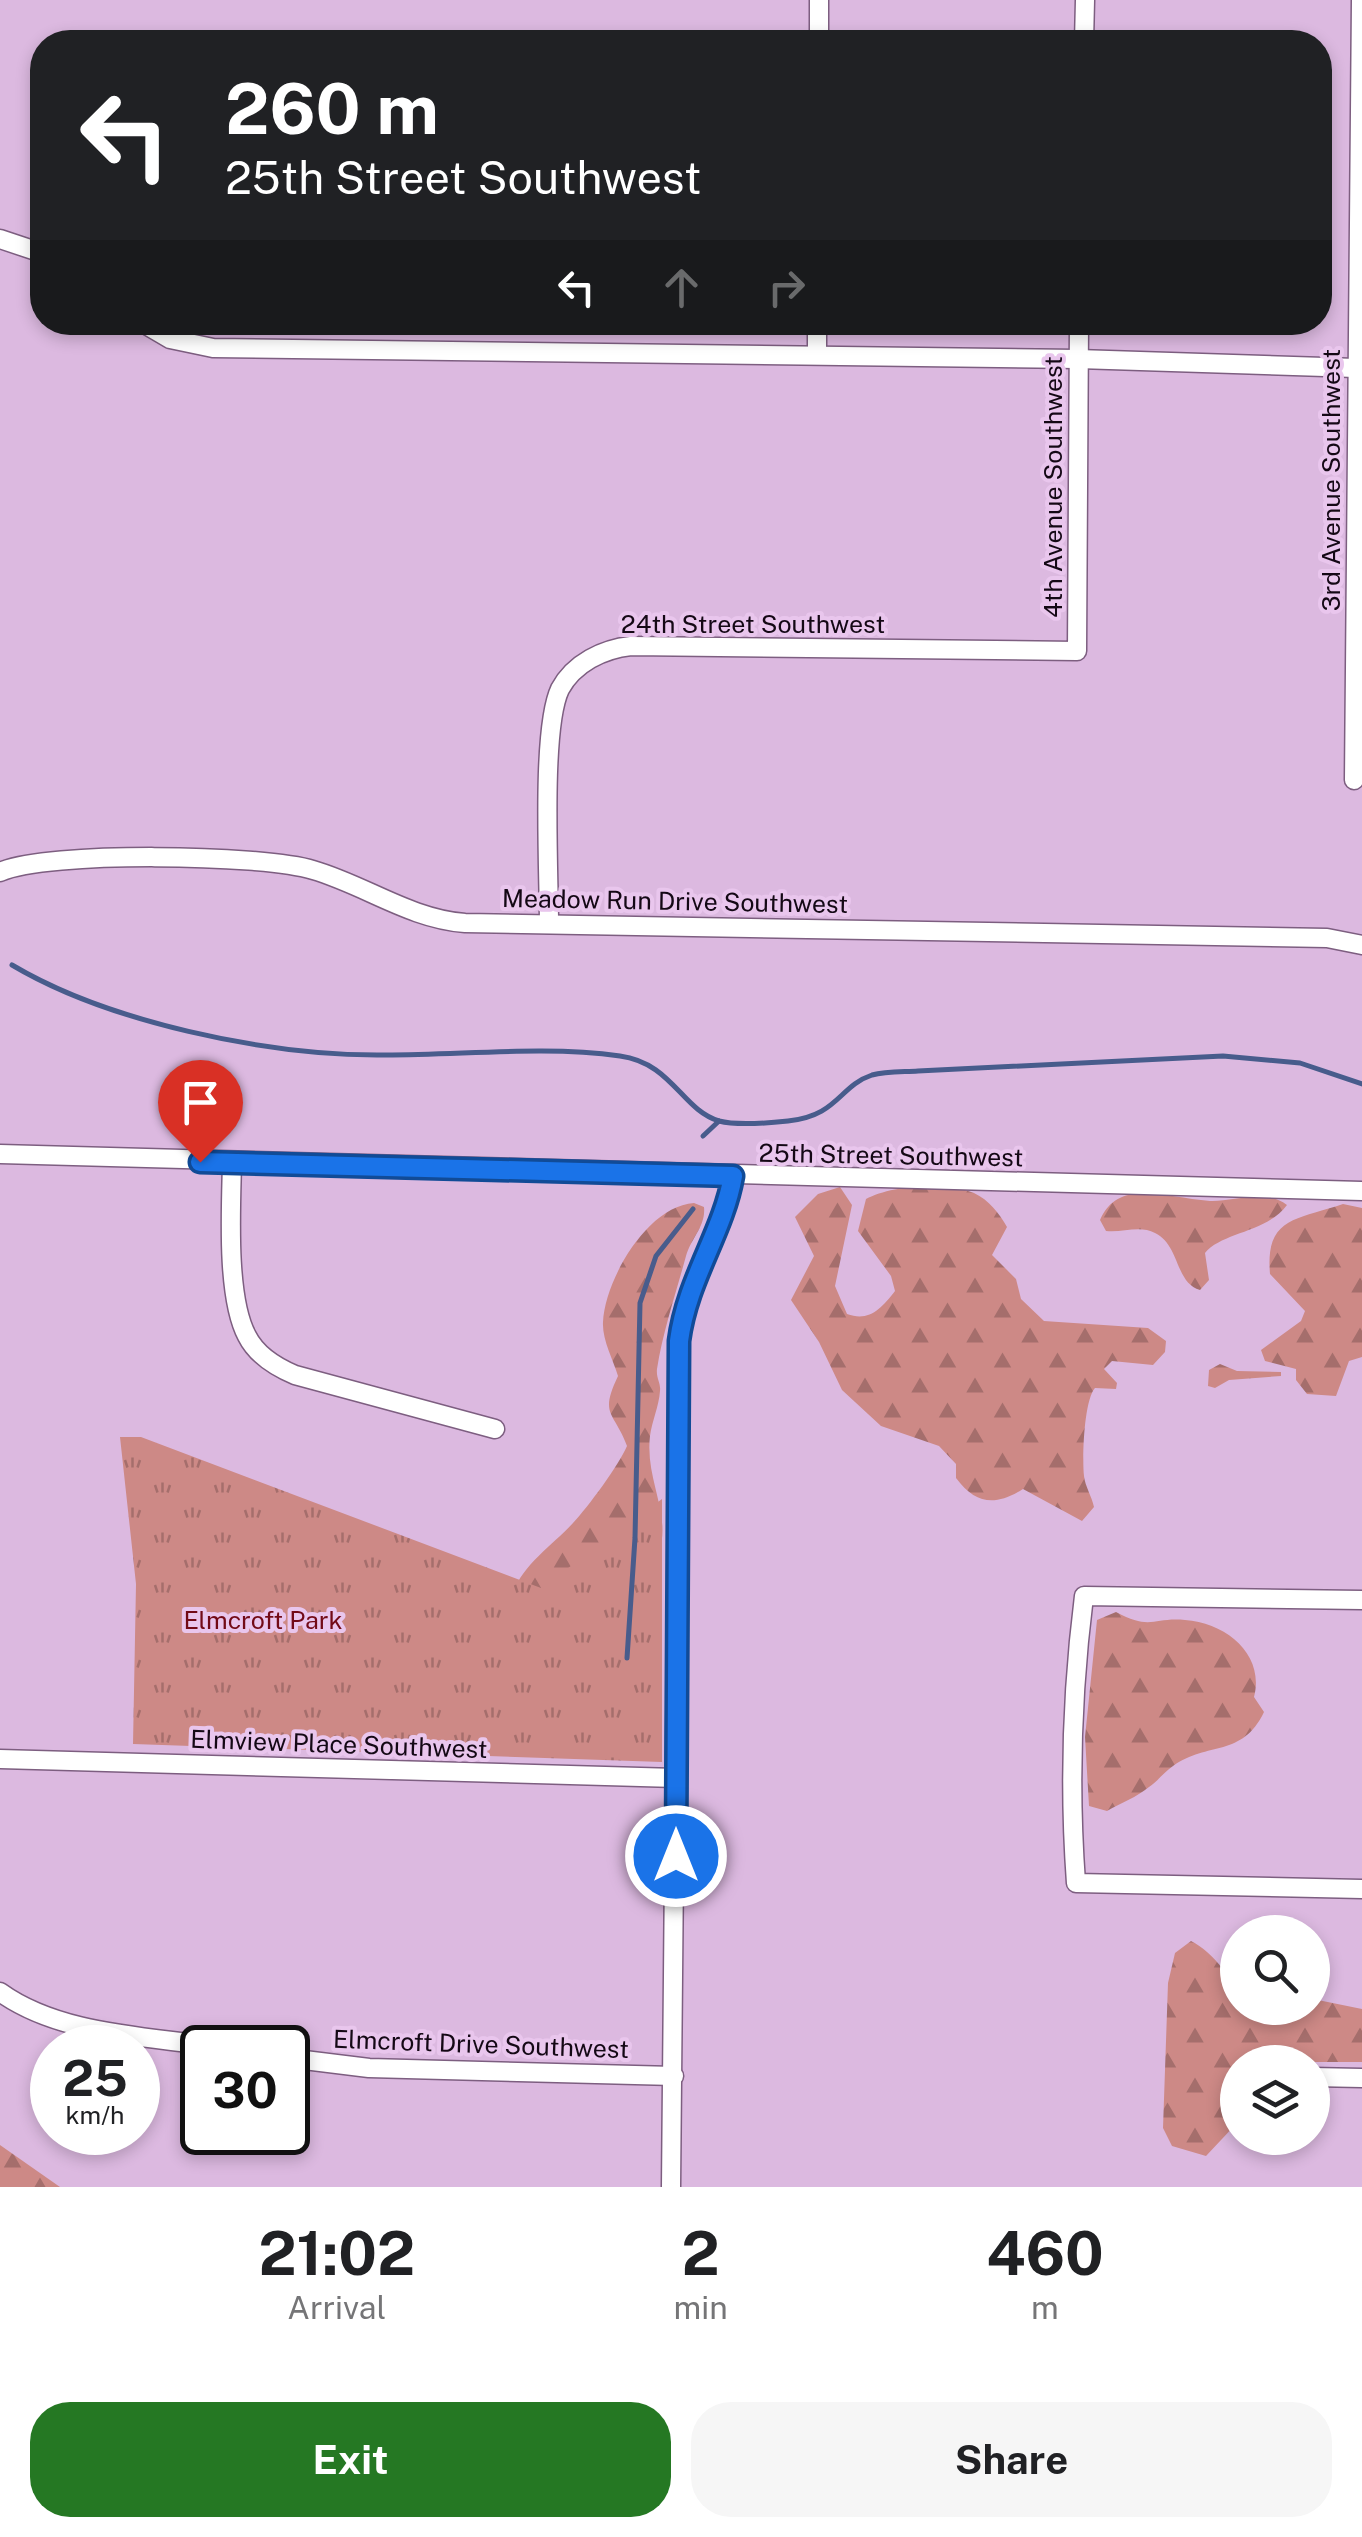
<!DOCTYPE html>
<style>
:root{--surface:#fff;--page:#f6f6f6;--text:#202124;--muted:#757577;--accent:#257823}
body{margin:0;font-family:"Public Sans",sans-serif;background:var(--page);color:var(--text);height:100vh;display:flex;flex-direction:column;font-size:38px;white-space:nowrap}
*{box-sizing:border-box;margin:0}
p{font-size:32px;color:var(--muted)}
.icon{flex:none;width:55px;height:55px;fill:none;stroke:currentColor;stroke-width:2;stroke-linecap:round;stroke-linejoin:round}
.map{position:relative;height:2187px;overflow:hidden}
.side{display:flex;flex-direction:column;background:var(--surface);flex:1}
.side>*{flex:none}
.top-card{position:absolute;left:30px;top:30px;width:1302px;height:305px;border-radius:40px;box-shadow:0 5px 15px #0003;background:#202124;color:#fff;overflow:hidden}
.tools{position:absolute;left:1220px;top:1915px;display:grid;gap:20px}
.tools a{display:grid;place-items:center;width:110px;height:110px;border-radius:50%;background:var(--surface);box-shadow:0 5px 15px #0003;font-size:50px}
.speed{position:absolute;left:30px;top:2025px;display:flex;gap:20px;font-size:50px;font-weight:700;text-align:center}
.speed>*{display:grid;place-content:center;width:130px;height:130px;border-radius:50%;background:var(--surface);box-shadow:0 5px 15px #0003;line-height:1}
.speed small{font-size:25px;font-weight:400}
.speed .limit{border:5px solid #111;border-radius:15px;background:#fff;color:#111}
.pin{position:absolute;display:grid;place-items:center;width:85px;height:85px;color:#fff;margin:-102px -42px;border-radius:50% 50% 50% 0;rotate:-45deg;box-shadow:0 0 10px #0007}
.pin .icon{rotate:45deg}
.me{position:absolute;width:110px;margin:-55px;rotate:0deg;stroke-linejoin:round;filter:drop-shadow(0 0 8px #0008)}
.turn{display:flex;align-items:center;gap:35px;height:210px;padding:0 30px;font-size:45px}
.turn .icon{width:130px;height:130px;stroke-width:2.5}
.turn b{display:block;font-size:70px;line-height:85px}
.lanes{display:flex;align-items:center;height:95px;padding:0 30px;background:#0003;justify-content:center;gap:50px;direction:ltr}
.lanes .off{opacity:.35}
.eta{display:flex;justify-content:space-evenly;align-items:center;height:170px;text-align:center}
.eta b{font-size:60px;font-weight:700;line-height:70px}
.cta{display:flex;gap:20px;margin-top:auto;padding:20px 30px}
.cta a{flex:1;height:115px;border-radius:40px;background:var(--accent);color:#fff;font-size:40px;font-weight:700;line-height:115px;text-align:center}
.cta a+a{background:var(--page);color:var(--text)}
.map>svg:first-child{display:block}
.forest{fill:url(#forest-firs)}
.park{fill:url(#park-tufts)}
.lines{fill:none;stroke-linecap:round;stroke-linejoin:round}
.stream{stroke:#485c8c;stroke-width:5}
.street-casing{stroke:#7d5e80;stroke-width:21}
.street{stroke:#fff;stroke-width:18}
.route-casing{stroke:#114b97;stroke-width:25}
.route{stroke:#1a73e8;stroke-width:18}
.labels{text-anchor:middle;stroke-width:8;stroke-linejoin:round;paint-order:stroke}
.street-label{font-size:25px;fill:#140815;stroke:#e9c6ed}
.park-label{font-size:25px;fill:#720a17;stroke:#e9c6ed}
</style>
<div class="map">
<svg width="1362" height="2187" viewBox="0 0 1362 2187">
<defs>
<pattern id="forest-firs" width="22" height="20" patternUnits="userSpaceOnUse" patternTransform="scale(2.5)"><rect width="22" height="20" fill="#cd8986"/><path d="M5 1l3.5 6h-7zM16 11l3.5 6h-7z" fill="#a56e6c"/></pattern>
<pattern id="park-tufts" width="24" height="20" patternUnits="userSpaceOnUse" patternTransform="scale(2.5)"><rect width="24" height="20" fill="#cd8986"/><path d="M3 7l-1-3M5 7V3M7 7l1-3M15 17l-1-3M17 17v-4M19 17l1-3" fill="none" stroke="#a56e6c"/></pattern>
</defs>
<rect width="100%" height="100%" fill="#dcb9e0"/>
<g class="forest">
<path d="M840,1187L852,1205L835,1286L847,1314C869,1322 881,1309 895,1291L891,1276L858,1231L866,1199C891,1185 947,1181 974,1193C989,1200 999,1213 1007,1227L992,1255L1016,1279L1021,1299L1044,1321L1148,1328L1166,1341L1165,1352L1153,1365L1112,1361L1104,1369L1117,1383L1116,1389L1095,1388C1084,1400 1082,1458 1084,1476C1085,1486 1092,1497 1094,1507L1082,1521L1023,1489C996,1506 976,1505 956,1478V1464L939,1446L881,1426L842,1390L819,1342L791,1300L814,1256L795,1217L818,1194Z"/>
<path d="M1139,1193C1163,1193 1186,1199 1210,1201C1233,1202 1266,1188 1287,1205C1266,1233 1222,1232 1205,1253L1209,1280L1200,1290C1175,1283 1180,1245 1155,1233C1140,1225 1122,1233 1106,1231L1100,1220C1108,1202 1120,1195 1139,1193Z"/>
<path d="M694,1203L704,1207C706,1226 691,1238 686,1256C676,1293 663,1331 657,1369C656,1378 661,1383 660,1391C659,1406 652,1421 650,1436C644,1489 683,1525 647,1576L513,1593C523,1564 553,1545 573,1523C588,1507 619,1465 627,1446C614,1411 599,1416 618,1376C613,1359 602,1340 603,1322C605,1280 647,1206 694,1203Z"/>
<path d="M1343,1204L1362,1208V1357L1349,1361L1336,1396L1307,1394L1296,1380V1369L1265,1361L1261,1350L1301,1321L1305,1311L1270,1274C1265,1217 1296,1220 1343,1204Z"/>
<path d="M1220,1364L1237,1371L1281,1372V1376L1229,1380L1215,1388L1208,1386L1209,1370Z"/>
<path d="M1116,1612C1151,1631 1153,1617 1185,1620C1227,1623 1265,1655 1254,1697L1264,1712C1242,1758 1208,1741 1173,1766C1164,1772 1158,1781 1149,1787C1137,1797 1121,1803 1107,1811L1089,1806L1085,1737L1097,1620Z"/>
<path d="M1191,1941C1213,1952 1238,1982 1238,2008L1272,2012L1280,2008H1312L1313,1999L1362,2009V2062H1238L1237,2123L1206,2156L1172,2146L1163,2128L1168,1983L1175,1953Z"/>
<path d="M0,2145L60,2187H0Z"/>
</g>
<path class="park" d="M120,1437H141L541,1588L662,1499V1762L133,1744L136,1584Z"/>
<g class="lines">
<g class="stream">
<path d="M12,965C108,1022 265,1055 377,1055C457,1056 540,1045 620,1056C672,1063 682,1110 719,1121C738,1126 769,1123 788,1121C838,1116 839,1086 872,1075C886,1071 904,1072 918,1071L1223,1056L1300,1063L1362,1084"/>
<path d="M703,1136L719,1121"/>
<path d="M627,1658L635,1538L640,1303L656,1256L693,1209"/>
</g>
<defs>
<g id="street">
<path d="M819,42V0"/>
<path d="M1084,42L1085,0"/>
<path d="M0,239L42,253"/>
<path d="M141,322L170,339L213,348L1078,359L1356,368"/>
<path d="M817,322V355"/>
<path d="M1354,780L1361,0"/>
<path d="M0,872C47,851 261,854 313,870C365,885 410,919 465,923L1327,938L1362,945"/>
<path d="M549,924C549,872 541,729 560,689C574,663 603,649 631,646L1077,651L1079,322"/>
<path d="M0,1154L1362,1191"/>
<path d="M232,1163C231,1208 226,1297 247,1336C257,1356 276,1367 295,1375L495,1429"/>
<path d="M1362,1600L1084,1596C1072,1691 1069,1788 1076,1883L1362,1889"/>
<path d="M0,1759L676,1778"/>
<path d="M0,1992C61,2036 151,2036 224,2048"/>
<path d="M288,2058L369,2068L674,2076"/>
<path d="M1312,2077L1362,2078"/>
<path d="M671,2187L679,1341C687,1281 723,1234 733,1176"/>
</g>
</defs>
<use href="#street" class="street-casing"/>
<use href="#street" class="street"/>
</g>
<g class="lines">
<defs>
<path id="route" d="M200,1162L733,1176C723,1233 687,1279 679,1341L676,1856"/>
</defs>
<use href="#route" class="route-casing"/>
<use href="#route" class="route"/>
</g>
<g class="labels">
<g class="street-label">
<text transform="translate(1331 480) rotate(-90)" y="9">3rd Avenue Southwest</text>
<text transform="translate(1053 487) rotate(-90)" y="9">4th Avenue Southwest</text>
<text x="753" y="633">24th Street Southwest</text>
<text transform="translate(675 901) rotate(1)" y="9">Meadow Run Drive Southwest</text>
<text transform="translate(891 1155) rotate(1)" y="9">25th Street Southwest</text>
<text transform="translate(339 1744) rotate(2)" y="9">Elmview Place Southwest</text>
<text transform="translate(481 2044) rotate(2)" y="9">Elmcroft Drive Southwest</text>
</g>
<g class="park-label">
<text x="263" y="1629">Elmcroft Park</text>
</g>
</g>
</svg>
<div class="tools">
<a><svg class="icon" aria-label="search" viewBox="0 0 24 24"><circle cx="10" cy="10" r="6"/><path d="M15 15l6 6"/></svg></a>
<a><svg class="icon" aria-label="layers" viewBox="0 0 24 24"><path d="M12 4l9 5-9 5-9-5zM3 14l9 5 9-5"/></svg></a>
</div>
<div class="speed"><div>25<small>km/h</small></div><div class="limit">30</div></div>
<div class="pin" style="left:200px;top:1162px;background:#d93025"><svg class="icon" aria-label="arrive" viewBox="0 0 24 24"><path d="M6 21V4h12l-3 4 3 4H6"/></svg></div>
<svg class="me" style="left:676px;top:1856px" viewBox="-20 -20 40 40"><circle r="17" fill="#1a73e8" stroke="#fff" stroke-width="3"/><path d="M0-11L8 9 0 5-8 9z" fill="#fff"/></svg>
<div class="top-card">
<div class="turn"><svg class="icon" aria-label="left" viewBox="0 0 24 24"><path d="M17 20v-9H6M10 6l-5 5 5 5"/></svg><div><b>260 m</b>25th Street Southwest</div></div>
<div class="lanes"><svg class="icon" aria-label="left" viewBox="0 0 24 24"><path d="M17 20v-9H6M10 6l-5 5 5 5"/></svg><svg class="icon off" aria-label="ahead" viewBox="0 0 24 24"><path d="M12 20V5M6 11l6-6 6 6"/></svg><svg class="icon off" aria-label="right" viewBox="0 0 24 24"><path d="M7 20v-9h11M14 6l5 5-5 5"/></svg></div>
</div>
</div>
<section class="side">
<div class="eta">
<div><b>21:02</b><p>Arrival</p></div>
<div><b>2</b><p>min</p></div>
<div><b>460</b><p>m</p></div>
</div>
<div class="cta"><a>Exit</a><a>Share</a></div>
</section>
